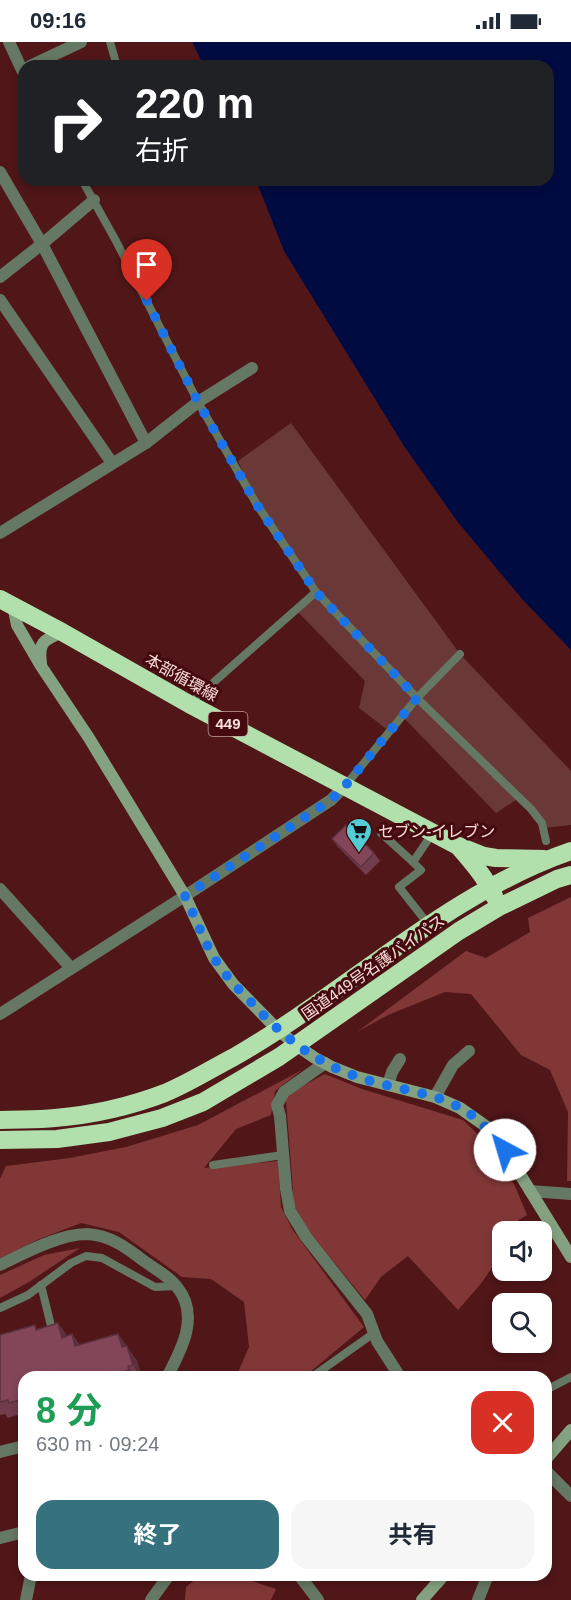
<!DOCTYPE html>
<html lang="ja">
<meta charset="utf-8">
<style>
:root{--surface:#fff;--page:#f6f6f7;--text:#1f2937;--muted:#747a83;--accent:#36727e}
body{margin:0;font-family:Arial,"Noto Sans JP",sans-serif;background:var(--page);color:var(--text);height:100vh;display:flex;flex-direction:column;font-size:22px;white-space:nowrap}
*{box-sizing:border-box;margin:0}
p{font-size:20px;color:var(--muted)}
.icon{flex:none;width:33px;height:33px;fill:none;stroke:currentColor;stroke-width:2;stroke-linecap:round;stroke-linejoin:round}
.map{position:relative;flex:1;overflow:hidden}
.panel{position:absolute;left:18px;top:1329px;width:534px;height:210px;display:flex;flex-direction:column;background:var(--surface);border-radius:18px;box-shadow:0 3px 9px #0003}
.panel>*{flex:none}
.top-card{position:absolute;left:18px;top:18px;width:536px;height:126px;border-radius:18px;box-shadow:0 3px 9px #0003;background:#202124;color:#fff;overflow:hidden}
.buttons{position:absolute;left:492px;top:1179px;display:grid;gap:12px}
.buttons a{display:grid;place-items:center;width:60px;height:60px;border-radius:12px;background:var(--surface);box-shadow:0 3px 9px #0003;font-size:30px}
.pin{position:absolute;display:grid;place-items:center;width:51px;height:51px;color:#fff;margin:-62px -26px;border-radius:50% 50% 50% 0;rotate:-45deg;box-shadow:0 0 6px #0007}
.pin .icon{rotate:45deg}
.me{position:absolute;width:66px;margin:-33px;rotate:321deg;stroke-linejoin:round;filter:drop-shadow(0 0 4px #0008)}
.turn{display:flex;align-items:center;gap:21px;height:126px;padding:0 18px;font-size:27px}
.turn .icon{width:78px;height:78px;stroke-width:2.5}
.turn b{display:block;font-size:42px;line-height:51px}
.round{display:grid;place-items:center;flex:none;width:63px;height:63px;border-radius:18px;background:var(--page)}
.overview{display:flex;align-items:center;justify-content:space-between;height:102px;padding:0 18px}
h1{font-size:36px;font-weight:700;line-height:45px;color:#1e9e55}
.action{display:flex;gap:12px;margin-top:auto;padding:12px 18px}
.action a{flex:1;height:69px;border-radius:18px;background:var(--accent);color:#fff;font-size:24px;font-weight:700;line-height:69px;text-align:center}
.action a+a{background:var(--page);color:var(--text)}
.status{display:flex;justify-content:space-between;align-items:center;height:42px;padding:0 30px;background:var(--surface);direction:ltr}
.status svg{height:16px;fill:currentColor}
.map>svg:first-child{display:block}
.green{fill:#6a3937}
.forest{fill:#823737}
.water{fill:#000b41}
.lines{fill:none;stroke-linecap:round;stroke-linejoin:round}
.lane{stroke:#657863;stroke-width:8}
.street{stroke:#657863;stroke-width:12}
.secondary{stroke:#84a281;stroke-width:12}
.highway{stroke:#b1e0ac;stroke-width:18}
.wall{fill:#713c4c}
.shaded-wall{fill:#5c313e}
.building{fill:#834658;stroke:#5c313e;stroke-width:1.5}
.route{stroke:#1a73e8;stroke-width:10;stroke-dasharray:0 18}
.labels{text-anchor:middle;stroke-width:6;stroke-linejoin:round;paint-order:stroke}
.shield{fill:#440a0e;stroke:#c69e9e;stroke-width:1.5}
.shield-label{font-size:15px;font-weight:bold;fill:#fddedc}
.street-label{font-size:16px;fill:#fddedc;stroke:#440a0e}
.poi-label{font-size:16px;fill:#fddedc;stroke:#440a0e;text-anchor:start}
</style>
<div class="status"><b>09:16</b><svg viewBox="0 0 49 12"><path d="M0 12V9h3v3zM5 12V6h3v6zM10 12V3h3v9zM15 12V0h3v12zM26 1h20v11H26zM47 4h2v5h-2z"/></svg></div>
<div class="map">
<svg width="571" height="1558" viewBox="0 0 571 1558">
<rect width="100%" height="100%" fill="#501618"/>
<path class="green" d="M291,381L460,612L571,729V783L544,786L519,756L496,771L402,674L389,689L359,666L365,639L296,568L315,550L257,463L238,419Z"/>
<g class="forest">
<path d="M571,855V1139H567L568,1070L550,1028L521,1013L471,952L445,950L388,973L357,990L466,909L486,916L530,890L528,876Z"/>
<path d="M302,1028L275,1049L271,1073L236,1087L204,1126L278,1119L281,1165L292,1187L364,1285L304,1335H236L249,1305L244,1260L211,1237L182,1235L119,1190L81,1181L37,1198L0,1216V1137L6,1124L70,1116L126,1105L198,1083Z"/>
<path d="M325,1032L362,1047L463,1078L491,1105L515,1144L527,1173L509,1184L507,1189L502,1190C502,1222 478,1245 458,1268L408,1214L381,1235L365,1258L307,1187L294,1163L286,1058L293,1049Z"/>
<path d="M80,1206L29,1240L0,1256V1233L44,1213Z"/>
<path d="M201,1533H234L276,1547L271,1558H185L186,1545Z"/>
</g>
<path class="water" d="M192,0H571V608L523,558L457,479L404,404L284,209L256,138H548V24H204Z"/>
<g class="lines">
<g class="lane">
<path d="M110,0L117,24"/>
<path d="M82,138L116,199L198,360L257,463L316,550L417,656L531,767L542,781L546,799"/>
<path d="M189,662L316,550"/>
<path d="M345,744L417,656L460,612"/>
<path d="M381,791L413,820"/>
<path d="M428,882L399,845L421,828L413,820L432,792"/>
<path d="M213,1123L283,1113"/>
<path d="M41,1243L53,1292"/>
<path d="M0,1266L28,1253L71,1221L86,1214L102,1216L155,1245L177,1244"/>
<path d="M312,1335L374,1291"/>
<path d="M546,1348L571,1335"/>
</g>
<g class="street">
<path d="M9,0L22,28L24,27"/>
<path d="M30,24L81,0"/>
<path d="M0,130L42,202L146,401"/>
<path d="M0,235L42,202L94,158"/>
<path d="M0,258L112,421"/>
<path d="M0,491L146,401L198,360L252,326"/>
<path d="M0,847L71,926"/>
<path d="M0,972L185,854L331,758L345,744"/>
<path d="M325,1021L284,1050L277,1063L280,1074L286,1147L290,1169L306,1195L367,1272L377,1299L400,1335"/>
<path d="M388,1043L392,1030L400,1017"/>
<path d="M435,1055L453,1023L469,1009"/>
<path d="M530,1149L571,1152"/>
<path d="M0,1223C24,1211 60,1192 87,1192C110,1193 127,1206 144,1219C155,1227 169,1234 177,1245C200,1273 182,1307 167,1335"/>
<path d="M0,1410L24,1404"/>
<path d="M546,1429L571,1454"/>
<path d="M0,1496L24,1490"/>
<path d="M299,1533L318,1558"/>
<path d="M26,1558L31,1533"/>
<path d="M151,1558L169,1533"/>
<path d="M478,1558L488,1533"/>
</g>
<g class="secondary">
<path d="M13,563L17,583L41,624L89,696L185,854L214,916L233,942L278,988L296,1003L315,1016L332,1025L357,1035L435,1055L460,1066L487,1085L505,1108L571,1215"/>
<path d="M41,621C38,600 44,598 62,590"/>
<path d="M546,1417L571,1388"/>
<path d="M422,1558L444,1533"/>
</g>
<g class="highway">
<path d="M0,557L62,590L189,662L458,804C471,819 486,836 494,854"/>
<path d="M459,804L484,814L496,816L544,817"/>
<path d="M0,1078C18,1077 37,1078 55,1076C91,1073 131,1064 165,1051C189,1041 211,1027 234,1015C346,951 448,851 571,809"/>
<path d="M0,1098L57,1097L109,1090L162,1076L203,1060L279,1015L459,889L499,865L557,837L571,833"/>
</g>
</g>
<g class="wall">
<path d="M332,797L374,811L380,819L366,833L338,805Z"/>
<path d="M58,1281L67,1294L79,1303L118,1292L137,1319L142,1335H24V1374L19,1376L17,1373L8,1376L5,1372L0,1373V1293L38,1288Z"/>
</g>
<g class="shaded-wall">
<path d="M58,1281L68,1296H62Z"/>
<path d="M72,1292L83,1307L75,1304Z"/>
<path d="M118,1292L137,1319L142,1335H141L133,1323L122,1305Z"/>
<path d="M128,1324L136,1335H134L129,1328Z"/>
</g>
<g class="building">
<path d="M346,783L374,811L361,825L332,797Z"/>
<path d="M58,1281L62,1296L72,1292L75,1304L118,1292L122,1305L127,1304L133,1323L128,1324L129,1328L105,1335H24V1357L9,1361L8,1358L0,1360V1293L35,1283L36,1288Z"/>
</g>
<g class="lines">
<path class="route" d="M147,259L198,360L257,463L316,550L417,656L345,744L331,758L185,854C195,875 203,897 214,916C224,932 236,945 249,958C279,991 312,1019 355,1034C389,1047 427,1048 459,1065C478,1075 492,1092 505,1108"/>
</g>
<defs>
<symbol id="supermarket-pin" viewBox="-11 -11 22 30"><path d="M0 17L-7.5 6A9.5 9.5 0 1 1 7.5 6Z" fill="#52ccd5" stroke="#440a0e"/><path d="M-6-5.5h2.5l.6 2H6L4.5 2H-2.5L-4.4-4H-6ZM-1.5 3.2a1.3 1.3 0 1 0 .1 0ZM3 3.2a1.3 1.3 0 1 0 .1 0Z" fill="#111"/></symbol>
</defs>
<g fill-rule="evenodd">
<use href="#supermarket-pin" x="344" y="774" width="30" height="40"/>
</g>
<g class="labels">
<rect class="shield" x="208.5" y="670" width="39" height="24" rx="4.5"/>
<g class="shield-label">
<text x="228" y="687">449</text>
</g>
<g class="street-label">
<text transform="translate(182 635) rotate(29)" y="6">本部循環線</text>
<text transform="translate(373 925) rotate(-35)" y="6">国道449号名護バイパス</text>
</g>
<g class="poi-label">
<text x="378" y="795">セブン-イレブン</text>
</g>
</g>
</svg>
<div class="buttons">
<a><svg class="icon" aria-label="sound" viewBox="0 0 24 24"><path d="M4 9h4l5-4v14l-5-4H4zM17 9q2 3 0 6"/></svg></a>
<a><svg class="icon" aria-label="search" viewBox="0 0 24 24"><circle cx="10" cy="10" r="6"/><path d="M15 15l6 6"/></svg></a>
</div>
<div class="pin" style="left:147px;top:259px;background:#d93025"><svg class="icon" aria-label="arrive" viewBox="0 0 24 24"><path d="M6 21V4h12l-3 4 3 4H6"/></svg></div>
<svg class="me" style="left:505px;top:1108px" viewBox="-20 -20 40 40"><circle r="19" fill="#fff"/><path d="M0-13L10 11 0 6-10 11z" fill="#1a73e8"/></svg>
<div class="top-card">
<div class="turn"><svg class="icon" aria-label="right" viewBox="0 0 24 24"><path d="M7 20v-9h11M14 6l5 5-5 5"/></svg><div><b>220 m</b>右折</div></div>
</div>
<section class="panel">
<div class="overview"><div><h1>8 分</h1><p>630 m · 09:24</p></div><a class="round" style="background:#d93025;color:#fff"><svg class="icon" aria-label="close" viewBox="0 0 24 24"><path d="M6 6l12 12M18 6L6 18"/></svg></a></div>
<div class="action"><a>終了</a><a>共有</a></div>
</section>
</div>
